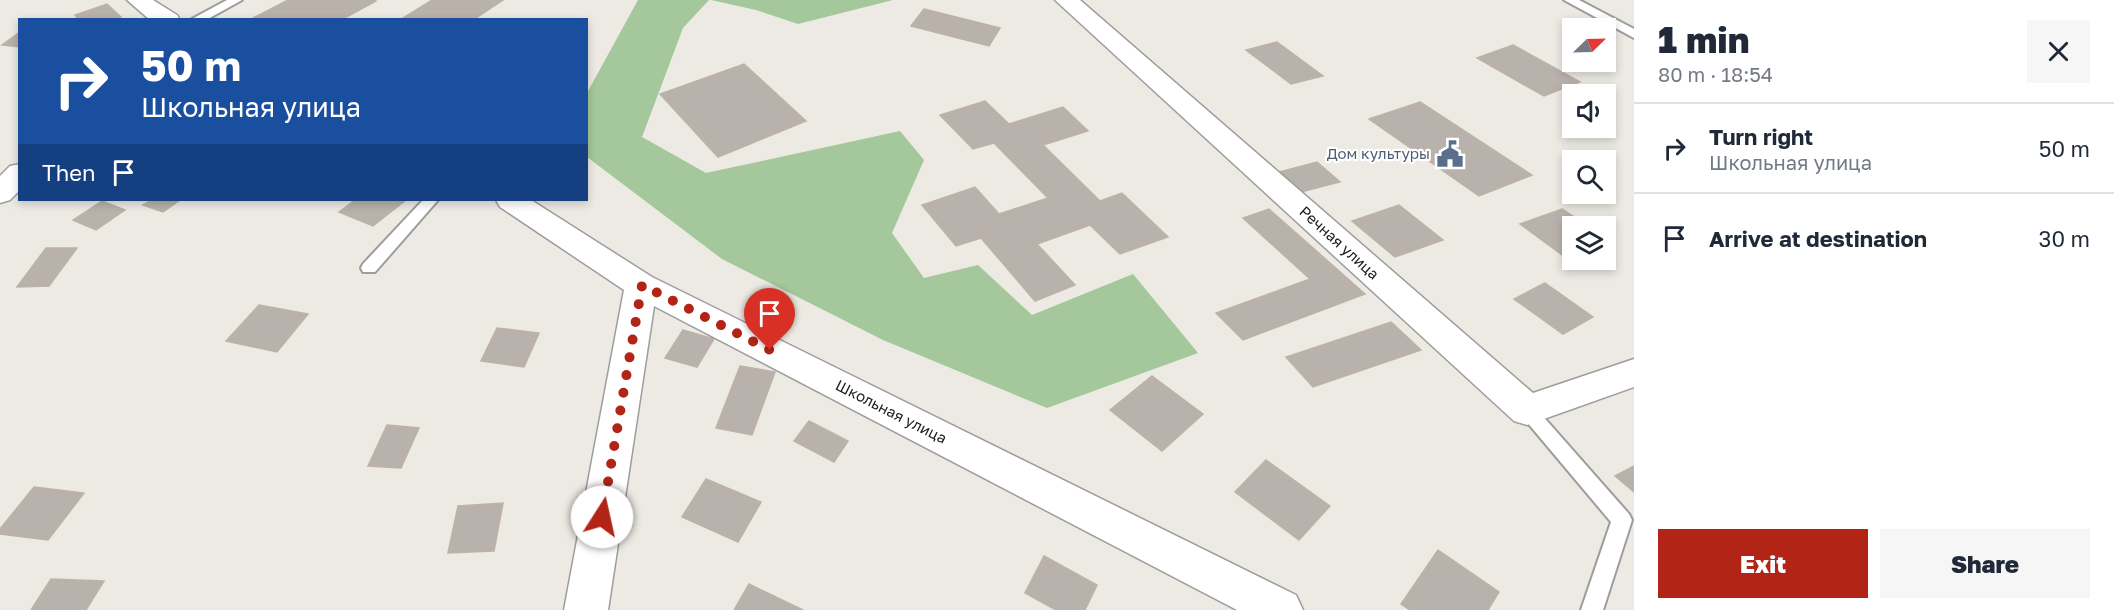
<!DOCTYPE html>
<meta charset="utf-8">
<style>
:root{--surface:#fff;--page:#f6f6f7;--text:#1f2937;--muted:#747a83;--line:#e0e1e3;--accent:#b22516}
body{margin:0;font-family:"Golos Text",sans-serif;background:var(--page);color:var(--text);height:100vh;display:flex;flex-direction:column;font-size:22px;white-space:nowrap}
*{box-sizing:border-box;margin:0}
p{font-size:20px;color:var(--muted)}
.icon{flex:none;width:33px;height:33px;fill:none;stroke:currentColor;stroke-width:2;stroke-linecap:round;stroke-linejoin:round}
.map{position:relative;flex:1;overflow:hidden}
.panel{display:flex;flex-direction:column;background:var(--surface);width:480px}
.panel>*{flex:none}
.guide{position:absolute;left:18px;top:18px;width:570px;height:183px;border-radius:0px;box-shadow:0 3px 9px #0003;background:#1a4fa0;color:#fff;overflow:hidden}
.needle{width:39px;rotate:67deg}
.fabs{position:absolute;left:1562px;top:18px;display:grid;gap:12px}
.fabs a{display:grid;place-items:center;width:54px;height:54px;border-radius:0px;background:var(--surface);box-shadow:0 3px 9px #0003;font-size:30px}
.pin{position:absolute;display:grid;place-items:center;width:51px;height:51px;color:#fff;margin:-62px -26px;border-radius:50% 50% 50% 0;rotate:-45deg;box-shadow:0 0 6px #0007}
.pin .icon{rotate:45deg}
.me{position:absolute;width:66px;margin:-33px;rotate:10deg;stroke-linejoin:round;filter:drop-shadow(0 0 4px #0008)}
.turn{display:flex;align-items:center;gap:21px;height:126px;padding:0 24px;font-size:27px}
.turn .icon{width:78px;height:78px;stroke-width:2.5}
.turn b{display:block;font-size:42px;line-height:51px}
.then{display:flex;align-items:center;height:57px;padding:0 24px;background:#0003;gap:12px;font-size:22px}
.round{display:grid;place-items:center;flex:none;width:63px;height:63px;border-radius:0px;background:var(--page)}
.head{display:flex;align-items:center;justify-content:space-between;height:102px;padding:0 24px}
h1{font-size:36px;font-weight:800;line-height:45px}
.primary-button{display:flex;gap:12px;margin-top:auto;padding:12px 24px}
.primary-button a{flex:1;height:69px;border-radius:0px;background:var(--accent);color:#fff;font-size:24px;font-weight:800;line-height:69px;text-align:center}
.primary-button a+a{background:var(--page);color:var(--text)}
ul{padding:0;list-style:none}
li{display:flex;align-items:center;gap:18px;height:90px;padding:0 24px;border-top:2px solid var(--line)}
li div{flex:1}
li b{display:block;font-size:22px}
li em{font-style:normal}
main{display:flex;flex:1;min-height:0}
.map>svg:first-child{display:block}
.forest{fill:#a4c79c}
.building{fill:#b9b2ac;stroke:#bcb2a7;stroke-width:1.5}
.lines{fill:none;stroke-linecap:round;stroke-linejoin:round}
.lane-casing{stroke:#9d9d9d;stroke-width:4}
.street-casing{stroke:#9d9d9d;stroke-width:3}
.lane{fill:#fff;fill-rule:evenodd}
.street{fill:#fff;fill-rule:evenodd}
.route{stroke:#b22516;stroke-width:10;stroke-dasharray:0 18}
.labels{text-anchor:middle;stroke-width:4.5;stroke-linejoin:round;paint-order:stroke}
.service-label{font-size:15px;fill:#4e5e75;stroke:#fff;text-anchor:end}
.street-label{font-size:15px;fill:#1c1c1c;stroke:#fff}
</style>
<main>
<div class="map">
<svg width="1634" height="610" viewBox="0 0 1634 610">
<rect width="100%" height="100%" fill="#eceae3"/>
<g class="forest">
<path d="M638,0H709L683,28L642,137L706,173L900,131L924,160L892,233L924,278L978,265L1032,315L1133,274L1198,353L1047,408L883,340L722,259L587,157V93Z"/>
<path d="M711,0H893L798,24L756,10Z"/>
</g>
<g class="building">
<path d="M288,0H374L376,1L341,20L253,18Z"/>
<path d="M432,0H503L473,20H400Z"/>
<path d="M107,4L121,17L115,20H79L75,15Z"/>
<path d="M924,9L1000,28L989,46L911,26Z"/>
<path d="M20,32V47L2,45Z"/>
<path d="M1277,42L1323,76L1291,84L1246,50Z"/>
<path d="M1513,45L1580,82L1544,96L1477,58Z"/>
<path d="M744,64L806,121L718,157L660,94Z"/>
<path d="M985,101L1009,124L1063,107L1088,131L1043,145L1100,201L1122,193L1168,237L1120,254L1090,225L1037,244L1075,285L1035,301L981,238L956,246L922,205L975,187L999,214L1048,198L994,143L973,149L940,115Z"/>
<path d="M1420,102L1532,175L1479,196L1369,119Z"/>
<path d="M1317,162L1340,182L1301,192L1279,172Z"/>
<path d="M151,200H180L163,212L143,205Z"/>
<path d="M355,200H406L373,226L339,212Z"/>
<path d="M102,201L125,210L96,230L73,220Z"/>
<path d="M1399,205L1443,240L1395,257L1352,221Z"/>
<path d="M1269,209L1365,294L1243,340L1216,313L1310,279L1243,218Z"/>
<path d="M1562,209L1588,226H1572V260H1582L1573,263L1520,224Z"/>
<path d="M46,248H77L49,286L17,287Z"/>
<path d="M1545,283L1593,317L1563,334L1514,299Z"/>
<path d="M259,305L308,314L277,352L226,341Z"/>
<path d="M1391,322L1421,350L1313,387L1286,357Z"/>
<path d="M497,328L539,333L524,367L481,361Z"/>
<path d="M683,330L714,339L697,367L665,358Z"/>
<path d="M740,366L775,372L752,435L716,428Z"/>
<path d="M1152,376L1203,414L1162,451L1110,410Z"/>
<path d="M809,421L848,441L834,462L794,441Z"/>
<path d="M387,425L419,428L401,468L368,466Z"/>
<path d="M1266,460L1330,506L1299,540L1235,492Z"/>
<path d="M1634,466V492L1615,476Z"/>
<path d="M706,479L761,502L738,542L682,517Z"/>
<path d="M34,487L84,493L48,540L0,534V529Z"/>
<path d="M503,503L494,551L448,553L458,506Z"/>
<path d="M1438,550L1499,592L1488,610H1410L1401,604Z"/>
<path d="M1044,556L1097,585L1085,610H1056L1025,593Z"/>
<path d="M51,579L104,581L86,610H31Z"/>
<path d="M749,584L803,610H734Z"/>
</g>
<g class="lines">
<defs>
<g id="lane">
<path d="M227,0H242L206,20H190Z"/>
<path d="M1564,0H1579L1634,29V38Z"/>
<path d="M423,200H438L375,272H363L361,268L363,264Z"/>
<path d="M1527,403L1533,405L1629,514L1632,520L1603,610H1581L1611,522L1521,415L1518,410L1521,405Z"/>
</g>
<g id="street">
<path d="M127,0H153L177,15L180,20H150Z"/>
<path d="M1055,0H1080L1533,393L1634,359V387L1527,425L1514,421Z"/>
<path d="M20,164V190L10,200L0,203V176L10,166Z"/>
<path d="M496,200H531L652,277L1296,595L1303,610H1237L654,306L608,610H564L624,290L500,207Z"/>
</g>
</defs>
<use href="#lane" class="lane-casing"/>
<use href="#street" class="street-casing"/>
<use href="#lane" class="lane"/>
<use href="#street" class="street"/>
</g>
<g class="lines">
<path class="route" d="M602,517L642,285L770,350"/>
</g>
<defs>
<symbol id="civic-bare" viewBox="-9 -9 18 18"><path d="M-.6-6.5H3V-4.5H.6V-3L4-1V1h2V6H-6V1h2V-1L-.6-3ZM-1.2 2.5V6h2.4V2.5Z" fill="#5c6f8a" stroke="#fff" stroke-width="2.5" paint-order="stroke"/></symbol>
</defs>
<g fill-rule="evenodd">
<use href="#civic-bare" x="1431" y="135" width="38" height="38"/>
</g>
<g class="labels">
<g class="service-label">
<text x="1430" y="159">Дом культуры</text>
</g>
<g class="street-label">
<text transform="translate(1339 243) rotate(42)" y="5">Речная улица</text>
<text transform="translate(891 412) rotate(27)" y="5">Школьная улица</text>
</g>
</g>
</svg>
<div class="fabs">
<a><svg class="needle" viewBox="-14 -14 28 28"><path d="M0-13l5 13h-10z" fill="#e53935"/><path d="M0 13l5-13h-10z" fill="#747a83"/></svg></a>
<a><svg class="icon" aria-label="sound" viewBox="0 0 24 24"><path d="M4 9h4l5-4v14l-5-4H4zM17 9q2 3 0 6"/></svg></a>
<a><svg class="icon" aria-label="search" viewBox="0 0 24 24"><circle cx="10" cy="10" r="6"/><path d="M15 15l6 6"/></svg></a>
<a><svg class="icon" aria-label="layers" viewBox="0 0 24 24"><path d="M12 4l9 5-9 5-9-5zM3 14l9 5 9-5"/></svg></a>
</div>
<div class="pin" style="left:770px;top:350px;background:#d93025"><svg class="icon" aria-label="arrive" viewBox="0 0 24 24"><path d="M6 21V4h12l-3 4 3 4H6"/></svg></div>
<svg class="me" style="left:602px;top:517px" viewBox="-20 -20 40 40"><circle r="19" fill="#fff"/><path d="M0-13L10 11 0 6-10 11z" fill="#b22516"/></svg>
<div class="guide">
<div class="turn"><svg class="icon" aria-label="right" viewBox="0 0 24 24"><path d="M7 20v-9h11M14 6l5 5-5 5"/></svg><div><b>50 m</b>Школьная улица</div></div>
<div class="then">Then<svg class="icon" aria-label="arrive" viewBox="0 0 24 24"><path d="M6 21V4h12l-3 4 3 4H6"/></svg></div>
</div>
</div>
<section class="panel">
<div class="head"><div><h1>1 min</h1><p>80 m · 18:54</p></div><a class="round"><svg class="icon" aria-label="close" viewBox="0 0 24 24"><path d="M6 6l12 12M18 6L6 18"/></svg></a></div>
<ul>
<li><svg class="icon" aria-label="right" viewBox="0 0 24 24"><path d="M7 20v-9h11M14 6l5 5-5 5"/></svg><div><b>Turn right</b><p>Школьная улица</p></div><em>50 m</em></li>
<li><svg class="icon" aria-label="arrive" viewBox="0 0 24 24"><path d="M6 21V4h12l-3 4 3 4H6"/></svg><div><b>Arrive at destination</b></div><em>30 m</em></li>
</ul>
<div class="primary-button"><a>Exit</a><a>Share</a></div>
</section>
</main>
